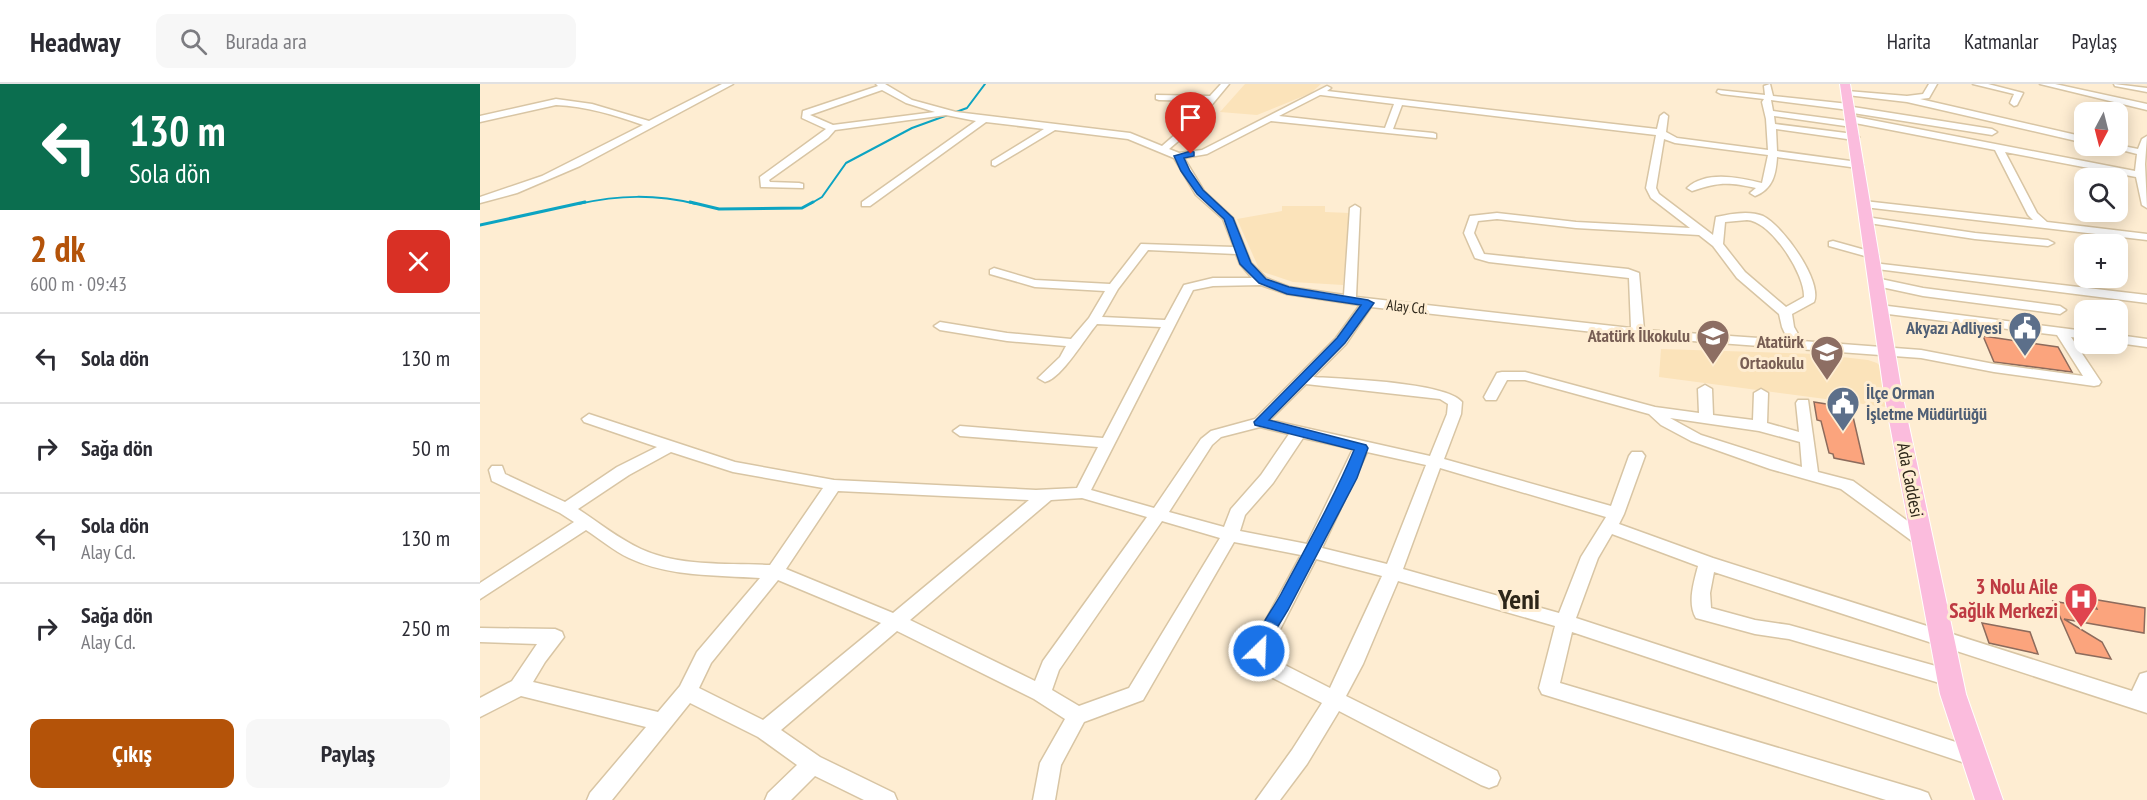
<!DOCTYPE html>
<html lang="tr">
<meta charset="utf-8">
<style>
:root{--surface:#fff;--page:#f7f7f7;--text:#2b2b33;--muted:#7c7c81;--line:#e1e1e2;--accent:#b45309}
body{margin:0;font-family:"PT Sans Narrow",sans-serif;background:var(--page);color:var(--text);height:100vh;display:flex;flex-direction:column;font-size:22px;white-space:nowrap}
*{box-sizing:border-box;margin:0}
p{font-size:20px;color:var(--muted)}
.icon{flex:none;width:33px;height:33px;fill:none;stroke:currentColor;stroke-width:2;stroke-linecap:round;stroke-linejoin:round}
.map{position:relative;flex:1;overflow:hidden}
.drawer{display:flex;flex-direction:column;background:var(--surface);width:480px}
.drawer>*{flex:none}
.banner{background:#0b6e4f;color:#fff;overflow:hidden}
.needle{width:39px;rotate:187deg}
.fabs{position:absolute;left:1594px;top:18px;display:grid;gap:12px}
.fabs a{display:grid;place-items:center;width:54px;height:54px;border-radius:12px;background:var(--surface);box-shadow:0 3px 15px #0003;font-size:30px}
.pin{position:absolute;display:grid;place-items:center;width:51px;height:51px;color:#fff;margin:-62px -26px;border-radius:50% 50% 50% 0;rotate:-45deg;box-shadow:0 0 6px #0007}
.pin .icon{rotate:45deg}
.me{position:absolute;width:66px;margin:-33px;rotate:24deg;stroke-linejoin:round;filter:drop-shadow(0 0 4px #0008)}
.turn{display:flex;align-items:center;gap:21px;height:126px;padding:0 30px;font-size:27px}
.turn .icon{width:78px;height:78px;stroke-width:2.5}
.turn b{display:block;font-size:42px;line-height:51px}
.round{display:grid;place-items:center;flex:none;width:63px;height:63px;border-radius:12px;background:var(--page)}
.summary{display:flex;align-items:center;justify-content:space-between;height:102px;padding:0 30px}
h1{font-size:36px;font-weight:700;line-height:45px;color:var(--accent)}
.cta{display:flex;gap:12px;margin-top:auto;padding:12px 30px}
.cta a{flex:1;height:69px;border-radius:12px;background:var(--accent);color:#fff;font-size:24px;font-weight:700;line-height:69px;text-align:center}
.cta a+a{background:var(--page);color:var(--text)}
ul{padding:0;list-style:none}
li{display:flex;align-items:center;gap:18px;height:90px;padding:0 30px;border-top:2px solid var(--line)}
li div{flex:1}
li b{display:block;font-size:22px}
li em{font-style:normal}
header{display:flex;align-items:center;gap:36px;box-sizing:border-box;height:84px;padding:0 30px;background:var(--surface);border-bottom:2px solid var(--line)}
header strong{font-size:28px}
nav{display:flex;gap:33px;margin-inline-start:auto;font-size:21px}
.search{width:420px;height:54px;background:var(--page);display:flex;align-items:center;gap:15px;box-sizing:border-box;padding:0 21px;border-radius:12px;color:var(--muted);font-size:22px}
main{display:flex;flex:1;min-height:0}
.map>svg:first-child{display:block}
.built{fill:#fbe3ba}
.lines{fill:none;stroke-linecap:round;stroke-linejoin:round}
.stream-far1{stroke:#0ca4c2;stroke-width:2}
.stream{stroke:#0ca4c2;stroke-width:3}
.building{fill:#fba47d;stroke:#8d6b5c;stroke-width:1.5}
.minor-casing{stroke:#d8c5a4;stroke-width:3}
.major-casing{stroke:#fff;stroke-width:2}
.minor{fill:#fff;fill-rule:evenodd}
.major{fill:#fbbcdd;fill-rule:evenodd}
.route{fill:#1a73e8;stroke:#114b97;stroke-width:1.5}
.labels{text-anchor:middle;stroke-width:6;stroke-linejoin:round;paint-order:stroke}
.far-street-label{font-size:15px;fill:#2d2619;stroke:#feedd2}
.service-label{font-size:18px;font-weight:bold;fill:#4e5e75;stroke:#feedd2;text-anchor:end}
.education-label{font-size:18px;font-weight:bold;fill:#785e54;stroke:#feedd2;text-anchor:end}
.street-label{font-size:18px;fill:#2d2619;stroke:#feedd2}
.near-health-label{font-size:21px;font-weight:bold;fill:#be3a42;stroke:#feedd2;text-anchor:end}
.near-district-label{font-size:28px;font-weight:bold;fill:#2d2619;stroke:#feedd2}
</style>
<header>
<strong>Headway</strong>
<div class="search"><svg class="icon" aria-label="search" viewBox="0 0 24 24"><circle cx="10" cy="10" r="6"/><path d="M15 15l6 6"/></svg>Burada ara</div>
<nav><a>Harita</a><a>Katmanlar</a><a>Paylaş</a></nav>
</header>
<main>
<section class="drawer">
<div class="banner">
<div class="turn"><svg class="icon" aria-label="left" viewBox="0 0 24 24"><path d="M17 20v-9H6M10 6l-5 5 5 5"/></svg><div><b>130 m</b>Sola dön</div></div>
</div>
<div class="summary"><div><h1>2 dk</h1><p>600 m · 09:43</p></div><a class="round" style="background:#d93025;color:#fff"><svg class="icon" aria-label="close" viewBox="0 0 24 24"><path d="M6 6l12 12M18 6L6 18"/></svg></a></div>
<ul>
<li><svg class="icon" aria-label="left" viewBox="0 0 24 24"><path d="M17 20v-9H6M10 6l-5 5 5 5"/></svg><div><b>Sola dön</b></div><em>130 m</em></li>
<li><svg class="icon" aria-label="right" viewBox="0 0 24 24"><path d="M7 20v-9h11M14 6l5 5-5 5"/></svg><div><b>Sağa dön</b></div><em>50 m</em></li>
<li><svg class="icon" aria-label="left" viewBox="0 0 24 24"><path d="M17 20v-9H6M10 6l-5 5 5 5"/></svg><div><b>Sola dön</b><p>Alay Cd.</p></div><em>130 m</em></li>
<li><svg class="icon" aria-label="right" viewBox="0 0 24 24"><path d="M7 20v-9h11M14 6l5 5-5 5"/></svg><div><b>Sağa dön</b><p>Alay Cd.</p></div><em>250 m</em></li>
</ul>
<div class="cta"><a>Çıkış</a><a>Paylaş</a></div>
</section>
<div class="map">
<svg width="1667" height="716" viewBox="0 0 1667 716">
<rect width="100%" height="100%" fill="#feedd2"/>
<g class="built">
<path d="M765,0H841L831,9L777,31L740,28Z"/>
<path d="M802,122H845V128L870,129L863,201L813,198L780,187L757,135L802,127Z"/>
<path d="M1181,265L1336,270L1388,276L1397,279L1403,285L1406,323L1179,293Z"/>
</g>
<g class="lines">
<g class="stream-far1">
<path d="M98,120C139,111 175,110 216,120"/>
<path d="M330,120L342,113L366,79L432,44L487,24L505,0"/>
</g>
<g class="stream">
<path d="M210,118L239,125L322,124L333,118"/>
<path d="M0,141L105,118"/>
</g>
</g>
<g class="building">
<path d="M1503,252L1578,263L1592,288L1514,278Z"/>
<path d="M1334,318L1371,324L1384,380L1354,374L1353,370L1349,369L1341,337L1337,336Z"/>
<path d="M1612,515L1665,524L1664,549L1584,535L1622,558L1631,575L1596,569L1573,517L1617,525Z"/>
<path d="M1502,539L1550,548L1558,570L1509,559Z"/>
</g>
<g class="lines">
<defs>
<g id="minor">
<path d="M242,0H253L100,82L37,109L0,119V113L62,92L163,41C134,31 106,22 76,21L0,38V32L76,15L112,20L169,37Z"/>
<path d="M396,0H405L432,16L476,28L650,49L682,62L704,43L726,17L679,16L676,15V11L730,12L741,0H749L710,47L689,65L699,69L722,66L847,2L851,4L847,7L1177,45L1180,32L1184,29L1188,32L1186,48L1197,54L1288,66L1286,35L1282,18L1284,15L1241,10L1237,8L1238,6L1285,11L1284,2L1290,0L1293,12L1369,20L1373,23L1512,45L1517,48L1512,51L1373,29L1369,26L1291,16L1293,27L1368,37V33L1371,32L1655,87L1657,70L1626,62L1638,61L1658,65L1662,55L1667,52L1665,80L1667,124L1662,121L1656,93L1525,68L1557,129L1567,138L1667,150V156L1384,123L1379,120L1384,117L1553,136L1548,131L1515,66L1375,39V42L1372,43L1294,32L1295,40L1374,50L1379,53L1374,56L1296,45L1297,67L1378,78L1383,81L1378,84L1297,73C1296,90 1293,105 1275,112L1270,109L1276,104C1248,98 1239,98 1212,107L1207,104C1227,86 1259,94 1282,99L1288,71L1195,59L1184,55L1176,104L1179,110L1233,151L1236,133C1250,130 1269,126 1283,132C1302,141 1343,197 1334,218L1312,230L1314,243L1322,257L1441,266L1514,280L1603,292L1577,251L1400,229L1394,225L1400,221L1605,247V255L1591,253L1621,298L1619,301L1614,302L1514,288L1441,274L1158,253L891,223L866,260L833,293C862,295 966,298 982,318L981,330L964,375L1131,422L1149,372L1152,368H1162L1165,372L1144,430L1139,440L1233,474L1652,607L1660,590L1667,588V629L1234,488L1230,509L1231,524L1275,536L1309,541L1470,586L1477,588L1480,594L1477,600L1470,602L1309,555L1275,550L1216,534C1207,519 1214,498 1218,482L1132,450L1118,474L1096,534L1494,664L1501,666L1505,673L1501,680L1494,682L1092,548L1080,599L1440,706L1448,709L1451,716H1406L1062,610L1059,604L1075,542L918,497L883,580L866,612L1017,687L1020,694L1017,701L1009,704L1001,701L859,627L827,680L800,716H776L812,666L842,619L779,587L769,567L821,471L754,458L663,616L604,638L581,681L575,716H553L560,679L585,635L554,615L417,547L301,646L340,673L414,709L417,716H384L335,692L311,716H285L288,709L317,681L278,653L210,619L132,716H107L110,709L166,643L41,612L0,633V614L32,597L57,560L0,558V544L75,545L82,548L84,553L65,578L53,598L178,628L200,602L217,568L280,494C236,491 189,493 149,474C134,467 120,455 106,446L0,515V499L94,438L80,429L12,397L9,386L12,382H22L25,390L85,418L137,383L177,363L104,338L102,335L109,330L255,378L354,396L556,406L597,404L618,363L480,352L473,347L480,342L623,354L681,243L617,240C605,254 582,294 565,298L558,294L580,273L586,262L527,257L460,246L454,242L460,238L527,249L591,255L609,234L625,207L555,203L510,190V186L514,184L555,196L630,200L661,160L754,163L743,135L716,111L694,74L648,55L575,46L515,82L512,81V77L564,45L506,38L390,122H382V118L496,37L466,31L355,46L348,54L289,96L290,98L319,99L323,100V104L281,103L280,93L346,45L322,34L323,27L398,2ZM402,6L426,19L455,28L353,41L330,31ZM840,11H841L914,20L905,44L799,32ZM922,21L1176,51L1166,104L1171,114L1210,144L1096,138L1017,129L990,132L984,149L995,174L1009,178L1149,194L1151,244L876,213L880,124L875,121L870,124L864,211L809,203L786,194L771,179L753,134L724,107L704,74L727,70L791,37L956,54V50L953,49L913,45ZM1017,135L1096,144L1219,151L1233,162L1257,194L1299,230L1302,243L1308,256L1164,246L1159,189L1148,185L1004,170L994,149L998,137ZM1267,136C1291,137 1325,190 1324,213L1306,223L1265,188L1243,160L1245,138ZM668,166L756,170L760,180L772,194H733L704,201L685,236L622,233L638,205ZM781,201L807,210L880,221L856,254L775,335L731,347L721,355L674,424L611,406L713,206L733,202ZM826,300L960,315L968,320L967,330L950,372L790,336ZM780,343L809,350L781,391L751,425L744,443L689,428L732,361L741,353ZM823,354L873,365L827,460L760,447L765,431L793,399ZM191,368L253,388L343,404L290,481C249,479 200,483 161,465C139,455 118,438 98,425L149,391ZM887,368L946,381L907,480L842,464ZM960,384L1126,433L1101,473L1079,529L923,485ZM358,407L549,416L413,529L306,485ZM602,414L667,433L563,577L555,597L430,536L571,416ZM682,437L740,454L649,604L599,622L572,606L579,586ZM836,475L902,492L850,604L793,575L789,567ZM298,496L401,539L283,636L219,604L231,579Z"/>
<path d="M1449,0H1457L1449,14L1440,15L1605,53V59L1427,18L1367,11L1363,9L1367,7L1427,12L1443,10Z"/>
<path d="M1493,0H1508L1543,9L1537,21L1534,22L1530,19L1534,10Z"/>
<path d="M1560,0H1575L1667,20V26Z"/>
<path d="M1634,0L1667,4V8L1635,2Z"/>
<path d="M1386,133L1495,149L1568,156L1574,159L1568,162L1495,155L1382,138L1381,136Z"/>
<path d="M1353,157L1396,169L1398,171L1392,174L1349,162V158Z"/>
<path d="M1393,179L1667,211V219L1389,184V180Z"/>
<path d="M1396,194L1443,204L1580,222L1586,226L1580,230L1443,212L1392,201L1390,198Z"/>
<path d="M1638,251L1667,255V263L1638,259Z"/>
<path d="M1022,288H1045L1175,323L1219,329L1218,305L1225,301L1232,305L1233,331L1273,336L1274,309L1281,305L1288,309L1287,339L1319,348L1316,319L1318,316H1328L1338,388L1373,397L1448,452L1450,456L1448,460H1436L1361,405L1290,385L1211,357L1181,341L1169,330L1045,296H1027L1016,316H1006L1004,313L1017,289ZM1190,334L1279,347L1320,358L1322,383L1221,351Z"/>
</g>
<path id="major" d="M1360,0H1370L1422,309L1486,610L1523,716H1495L1460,610L1404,309Z"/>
</defs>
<use href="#minor" class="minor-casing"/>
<use href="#major" class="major-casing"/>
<use href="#minor" class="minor"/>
<use href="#major" class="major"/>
</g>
<path class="route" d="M711,67L714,68V72L704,74L710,87L723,106L753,134L771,179L786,195L809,203L888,216L894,219L865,259L789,336L886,361L888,364L877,394L808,526L792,552L785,572L779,574L773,572L770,567C777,545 790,530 801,510C826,463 853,416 874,366L775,341L774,338L857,254L881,221L807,210L779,199L760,180L744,135L717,110L701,87L694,72Z"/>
<defs>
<symbol id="civic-pin" viewBox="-11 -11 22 30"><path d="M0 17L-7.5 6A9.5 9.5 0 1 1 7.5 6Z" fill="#5c6f8a" stroke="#feedd2"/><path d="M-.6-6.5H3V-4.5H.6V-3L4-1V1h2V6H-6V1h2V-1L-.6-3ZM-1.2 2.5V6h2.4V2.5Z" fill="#fff"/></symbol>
<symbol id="school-pin" viewBox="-11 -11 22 30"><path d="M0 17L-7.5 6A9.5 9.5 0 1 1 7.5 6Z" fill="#8d6e63" stroke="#feedd2"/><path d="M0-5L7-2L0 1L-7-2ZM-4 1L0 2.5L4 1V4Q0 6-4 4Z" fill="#fff"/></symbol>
<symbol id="hospital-pin" viewBox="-11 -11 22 30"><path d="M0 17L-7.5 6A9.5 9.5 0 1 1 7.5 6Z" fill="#e0444e" stroke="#feedd2"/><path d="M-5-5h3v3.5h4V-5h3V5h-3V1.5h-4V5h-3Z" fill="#fff"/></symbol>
</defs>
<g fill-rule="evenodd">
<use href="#civic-pin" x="1526" y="225" width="38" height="52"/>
<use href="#school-pin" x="1214" y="233" width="38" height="52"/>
<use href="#school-pin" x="1328" y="249" width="38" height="52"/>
<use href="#civic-pin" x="1344" y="300" width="38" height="52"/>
<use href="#hospital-pin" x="1582" y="496" width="38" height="52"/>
</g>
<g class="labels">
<g class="far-street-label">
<text transform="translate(927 223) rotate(6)" y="5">Alay Cd.</text>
</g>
<g class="service-label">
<text x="1522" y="250">Akyazı Adliyesi</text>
<text x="1386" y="315" text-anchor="start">İlçe Orman<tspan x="1386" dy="21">İşletme Müdürlüğü</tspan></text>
</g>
<g class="education-label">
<text x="1210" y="258">Atatürk İlkokulu</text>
<text x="1324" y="264">Atatürk<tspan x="1324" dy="21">Ortaokulu</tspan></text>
</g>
<g class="street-label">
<text transform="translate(1430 396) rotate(79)" y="6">Ada Caddesi</text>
</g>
<g class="near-health-label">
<text x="1578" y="510">3 Nolu Aile<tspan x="1578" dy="24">Sağlık Merkezi</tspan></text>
</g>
<g class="near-district-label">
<text x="1039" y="525">Yeni</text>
</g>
</g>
</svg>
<div class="fabs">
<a><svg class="needle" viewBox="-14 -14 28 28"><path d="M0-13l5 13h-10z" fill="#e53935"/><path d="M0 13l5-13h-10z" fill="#7c7c81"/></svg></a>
<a><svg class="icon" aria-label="search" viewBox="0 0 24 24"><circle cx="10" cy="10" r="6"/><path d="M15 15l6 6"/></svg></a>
<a>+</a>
<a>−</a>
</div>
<div class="pin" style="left:711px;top:70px;background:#d93025"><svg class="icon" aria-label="arrive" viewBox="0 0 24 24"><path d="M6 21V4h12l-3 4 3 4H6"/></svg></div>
<svg class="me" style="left:779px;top:567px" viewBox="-20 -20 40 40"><circle r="17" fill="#1a73e8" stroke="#fff" stroke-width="3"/><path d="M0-11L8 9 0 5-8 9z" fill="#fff"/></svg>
</div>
</main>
